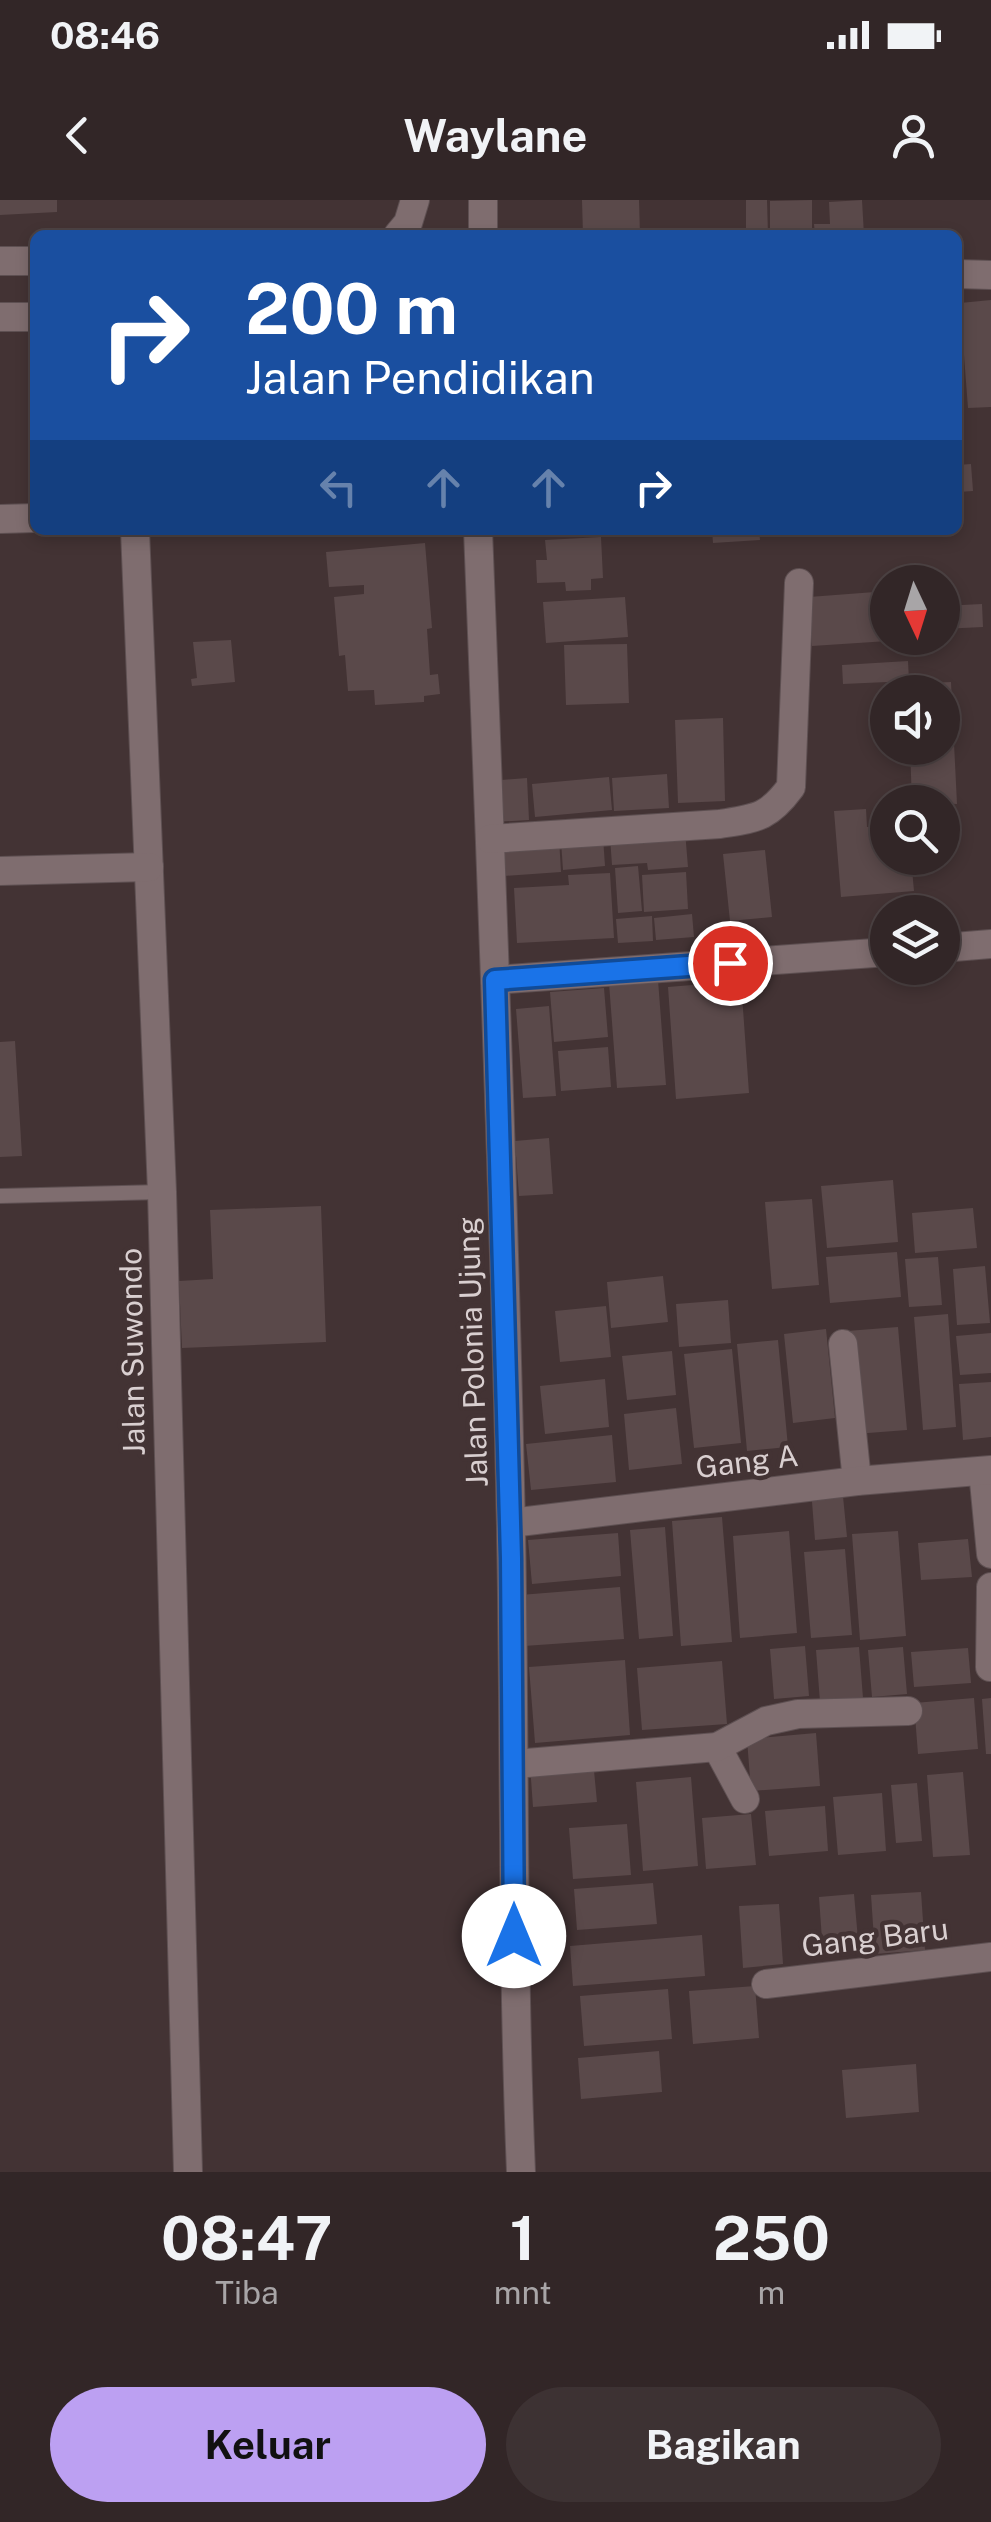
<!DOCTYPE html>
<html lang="id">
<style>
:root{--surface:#322627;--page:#3d3233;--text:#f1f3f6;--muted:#a8a5a7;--line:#4d4344;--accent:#bca0f2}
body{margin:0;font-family:"Public Sans",sans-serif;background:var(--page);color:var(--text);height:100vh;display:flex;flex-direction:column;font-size:38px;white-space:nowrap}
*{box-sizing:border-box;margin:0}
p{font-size:32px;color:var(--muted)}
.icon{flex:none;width:55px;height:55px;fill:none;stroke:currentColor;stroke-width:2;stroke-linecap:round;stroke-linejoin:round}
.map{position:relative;height:1972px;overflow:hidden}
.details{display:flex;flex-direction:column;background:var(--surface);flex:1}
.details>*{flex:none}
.top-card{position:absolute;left:30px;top:30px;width:932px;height:305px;border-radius:15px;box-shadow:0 5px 15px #0003,0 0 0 2px var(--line);background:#1a4fa0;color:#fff;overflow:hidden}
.needle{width:65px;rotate:176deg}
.controls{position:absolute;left:870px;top:365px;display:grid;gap:20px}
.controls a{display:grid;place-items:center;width:90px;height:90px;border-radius:50%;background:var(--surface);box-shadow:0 5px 15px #0003,0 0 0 2px var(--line);font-size:50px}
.pin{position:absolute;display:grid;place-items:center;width:85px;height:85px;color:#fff;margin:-42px;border:5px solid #fff;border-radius:50%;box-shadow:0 2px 10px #0007}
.me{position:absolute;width:110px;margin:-55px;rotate:0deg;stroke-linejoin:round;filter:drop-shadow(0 0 8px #0008)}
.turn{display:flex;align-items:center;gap:35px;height:210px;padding:0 50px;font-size:45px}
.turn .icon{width:130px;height:130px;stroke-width:2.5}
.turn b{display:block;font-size:70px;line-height:85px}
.lanes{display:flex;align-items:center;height:95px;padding:0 50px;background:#0003;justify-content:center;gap:50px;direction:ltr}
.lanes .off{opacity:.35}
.eta{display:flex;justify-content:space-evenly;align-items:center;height:170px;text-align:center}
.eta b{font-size:60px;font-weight:700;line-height:70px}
.cta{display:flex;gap:20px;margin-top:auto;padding:20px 50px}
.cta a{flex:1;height:115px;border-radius:60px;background:var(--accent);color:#111;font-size:40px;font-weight:700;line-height:115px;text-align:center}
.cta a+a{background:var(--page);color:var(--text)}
.status{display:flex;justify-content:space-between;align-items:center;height:70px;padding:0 50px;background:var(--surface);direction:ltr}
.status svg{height:28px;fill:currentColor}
header{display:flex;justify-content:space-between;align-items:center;height:130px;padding:0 50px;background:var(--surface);font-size:45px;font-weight:700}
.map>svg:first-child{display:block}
.building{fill:#5a494a}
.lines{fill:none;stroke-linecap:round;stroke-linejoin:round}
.service-casing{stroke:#5e5052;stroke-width:16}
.minor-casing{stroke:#5e5052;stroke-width:30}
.service{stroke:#7f6d6f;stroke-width:14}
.minor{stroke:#7f6d6f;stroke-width:28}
.route-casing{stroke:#114b97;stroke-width:25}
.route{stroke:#1a73e8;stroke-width:18}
.labels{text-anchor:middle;stroke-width:9;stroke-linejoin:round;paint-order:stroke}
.street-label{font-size:30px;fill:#d9cfd0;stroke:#433334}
</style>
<div class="status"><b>08:46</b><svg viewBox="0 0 49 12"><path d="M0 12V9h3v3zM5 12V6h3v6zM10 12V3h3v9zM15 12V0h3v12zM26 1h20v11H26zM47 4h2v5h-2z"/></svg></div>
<header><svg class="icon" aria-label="back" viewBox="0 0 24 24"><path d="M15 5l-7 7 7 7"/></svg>Waylane<svg class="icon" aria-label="person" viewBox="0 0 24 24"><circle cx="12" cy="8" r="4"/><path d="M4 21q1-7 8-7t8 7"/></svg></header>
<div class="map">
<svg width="991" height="1972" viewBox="0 0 991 1972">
<rect width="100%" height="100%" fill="#433334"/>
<g class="building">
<path d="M0,0H57V12L0,15Z"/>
<path d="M582,0H639L640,35H583Z"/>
<path d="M746,0H767L768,35H746Z"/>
<path d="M812,0V29L770,30V1Z"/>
<path d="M862,0L864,35H815L814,24H830L829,2Z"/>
<path d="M991,100V207L968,208L960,103Z"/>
<path d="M971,264L973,291L958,292V265Z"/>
<path d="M712,330H759L760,340L713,343Z"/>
<path d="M601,337L603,378L591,379V390L566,391L565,382L537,383L536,360H547L545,340Z"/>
<path d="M425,343L432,428L427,429L430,475L438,474L440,494L424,496V502L375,505L374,490L348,491L345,455L339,456L334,397L364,394V385L329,387L326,352Z"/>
<path d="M888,391V441L812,446L809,397Z"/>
<path d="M625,397L628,437L546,443L543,402Z"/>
<path d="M982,404L983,427L942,429V406Z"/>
<path d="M231,440L235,482L192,486L191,479L197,478L193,442Z"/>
<path d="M627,444L629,503L566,505L564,445Z"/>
<path d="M908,461L909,481L843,484L842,465Z"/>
<path d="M951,482L957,604L912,602L910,548H942V492H907V484Z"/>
<path d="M723,518L725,601L678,603L675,520Z"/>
<path d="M667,574L669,608L614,611L612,578Z"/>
<path d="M609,577L612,610L535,617L532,584Z"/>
<path d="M527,578L529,620L492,622L489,581Z"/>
<path d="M866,609L867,627L888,625V658H911L914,691L841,697L834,611Z"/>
<path d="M685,631L688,667L648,670L647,663L612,665L610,637Z"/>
<path d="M603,637L605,666L563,670L561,641Z"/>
<path d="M559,638L561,672L504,676L501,642Z"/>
<path d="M765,650L772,717L730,721L723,654Z"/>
<path d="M638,666L642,711L618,713L615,668Z"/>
<path d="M686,672L688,709L644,712L642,675Z"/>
<path d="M610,673L614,738L517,743L514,688L569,685L568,675Z"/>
<path d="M692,714L694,737L656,740L654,718Z"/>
<path d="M652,716L653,741L618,743L616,719Z"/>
<path d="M658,780L666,885L617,888L609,783Z"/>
<path d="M741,781L749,893L676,899L668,787Z"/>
<path d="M604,788L608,837L554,842L550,792Z"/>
<path d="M549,806L556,896L523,898L516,809Z"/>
<path d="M15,841L22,956L0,957V842Z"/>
<path d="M608,847L611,887L561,891L558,851Z"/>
<path d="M549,938L553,994L519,996L515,941Z"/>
<path d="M893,980L898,1042L827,1048L821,986Z"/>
<path d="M812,999L819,1085L772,1089L765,1002Z"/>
<path d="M321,1006L326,1142L182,1148L179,1081L213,1079L210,1010Z"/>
<path d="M973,1008L977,1048L915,1053L912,1013Z"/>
<path d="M897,1052L901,1097L830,1103L826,1057Z"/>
<path d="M938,1057L942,1105L909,1107L905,1059Z"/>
<path d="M985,1066L990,1123L957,1125L953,1069Z"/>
<path d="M663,1076L668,1122L611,1128L607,1082Z"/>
<path d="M728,1100L731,1143L679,1147L676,1104Z"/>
<path d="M606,1106L611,1157L560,1162L555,1111Z"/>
<path d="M948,1114L956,1227L923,1230L914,1117Z"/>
<path d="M898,1127L907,1230L855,1234L847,1131Z"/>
<path d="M826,1129L835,1218L793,1223L784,1134Z"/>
<path d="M991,1133V1173L960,1175L956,1136Z"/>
<path d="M778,1140L788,1247L747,1251L737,1144Z"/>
<path d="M732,1149L741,1243L694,1248L684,1154Z"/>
<path d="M672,1151L676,1195L627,1200L622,1156Z"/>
<path d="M605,1179L609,1227L545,1234L540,1186Z"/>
<path d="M991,1182V1237L963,1240L959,1184Z"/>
<path d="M676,1208L682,1264L629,1270L624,1214Z"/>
<path d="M612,1235L616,1282L531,1290L526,1244Z"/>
<path d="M842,1286L847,1337L815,1340L811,1289Z"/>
<path d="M722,1317L732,1442L681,1446L672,1321Z"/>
<path d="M665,1327L673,1436L639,1439L630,1330Z"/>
<path d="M789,1331L797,1433L740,1438L733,1336Z"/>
<path d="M898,1331L906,1436L860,1440L852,1334Z"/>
<path d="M618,1333L621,1376L532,1384L528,1340Z"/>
<path d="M968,1339L972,1377L921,1380L918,1343Z"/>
<path d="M845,1349L852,1435L811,1438L804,1352Z"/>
<path d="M620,1387L624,1439L524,1446L520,1395Z"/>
<path d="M805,1446L809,1496L774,1499L770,1449Z"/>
<path d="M859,1447L863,1498L820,1502L816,1450Z"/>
<path d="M903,1447L907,1494L872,1497L868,1450Z"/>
<path d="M968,1448L971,1483L914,1487L911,1452Z"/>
<path d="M625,1460L630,1535L535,1543L529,1467Z"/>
<path d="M722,1461L727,1524L642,1530L637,1468Z"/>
<path d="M974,1498L978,1549L918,1554L914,1503Z"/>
<path d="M991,1498V1554H986L982,1499Z"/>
<path d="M816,1533L820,1586L751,1591L747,1539Z"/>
<path d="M593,1560L597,1602L533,1607L530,1565Z"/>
<path d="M963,1572L970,1655L933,1657L927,1575Z"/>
<path d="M691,1577L698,1666L643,1671L636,1582Z"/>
<path d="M917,1583L922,1641L896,1643L891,1585Z"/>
<path d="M882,1593L886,1651L838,1655L833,1597Z"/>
<path d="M825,1606L828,1651L769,1656L765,1611Z"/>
<path d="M751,1614L756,1665L706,1669L702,1618Z"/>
<path d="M627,1624L631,1675L573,1679L569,1628Z"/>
<path d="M653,1683L657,1724L577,1730L574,1689Z"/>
<path d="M921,1692L925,1750L875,1754L871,1695Z"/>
<path d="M854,1694L859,1751L823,1754L819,1697Z"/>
<path d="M779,1704L783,1764L743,1768L739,1706Z"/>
<path d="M702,1735L705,1776L573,1786L570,1746Z"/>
<path d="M755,1786L759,1838L693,1844L689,1791Z"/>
<path d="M668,1789L672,1839L584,1846L580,1796Z"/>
<path d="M659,1851L662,1892L581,1899L578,1858Z"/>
<path d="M916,1864L919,1912L846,1918L842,1870Z"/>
</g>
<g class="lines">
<defs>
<path id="service" d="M0,996L162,992"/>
<g id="minor">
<path d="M398,35L408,23L415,0"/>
<path d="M483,35V0"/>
<path d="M0,61H35"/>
<path d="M958,74L991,75"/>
<path d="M0,117H35"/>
<path d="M0,319L35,318"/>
<path d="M135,330L162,992L188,1972"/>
<path d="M478,330C491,663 504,995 511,1328C515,1543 512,1758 521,1972"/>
<path d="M490,639L720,624C757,618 768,618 791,587L799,383"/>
<path d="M0,671L149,667"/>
<path d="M942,748L991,744"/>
<path d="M495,780L888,752"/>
<path d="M843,1144L857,1281"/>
<path d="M983,1271L991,1354"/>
<path d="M511,1323L857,1281L991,1270"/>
<path d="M990,1467L991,1387"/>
<path d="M717,1547L745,1599"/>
<path d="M515,1564L717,1547L766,1521L798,1514L908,1511"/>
<path d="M766,1784L991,1757"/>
</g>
</defs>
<use href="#service" class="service-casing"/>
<use href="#minor" class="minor-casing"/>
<use href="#service" class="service"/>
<use href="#minor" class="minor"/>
</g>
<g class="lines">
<defs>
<path id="route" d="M514,1736L511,1358L495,780L730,763"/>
</defs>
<use href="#route" class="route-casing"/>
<use href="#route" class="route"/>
</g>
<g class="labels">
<g class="street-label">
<text transform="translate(133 1152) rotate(-91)" y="10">Jalan Suwondo</text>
<text transform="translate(473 1152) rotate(-92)" y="10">Jalan Polonia Ujung</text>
<text transform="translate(747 1262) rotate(-7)" y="10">Gang A</text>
<text transform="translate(875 1738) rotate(-7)" y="10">Gang Baru</text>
</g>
</g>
</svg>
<div class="controls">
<a><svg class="needle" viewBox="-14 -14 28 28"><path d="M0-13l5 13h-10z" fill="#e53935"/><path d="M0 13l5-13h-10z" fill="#a8a5a7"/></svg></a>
<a><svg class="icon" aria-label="sound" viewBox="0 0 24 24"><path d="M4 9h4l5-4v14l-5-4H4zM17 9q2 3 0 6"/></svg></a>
<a><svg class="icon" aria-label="search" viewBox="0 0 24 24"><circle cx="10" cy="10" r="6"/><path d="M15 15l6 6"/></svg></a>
<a><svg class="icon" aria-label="layers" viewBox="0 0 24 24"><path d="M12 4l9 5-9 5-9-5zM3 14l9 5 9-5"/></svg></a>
</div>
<div class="pin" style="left:730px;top:763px;background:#d93025"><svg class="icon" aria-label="arrive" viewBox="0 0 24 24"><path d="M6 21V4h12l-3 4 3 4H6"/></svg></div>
<svg class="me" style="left:514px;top:1736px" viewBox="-20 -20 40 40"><circle r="19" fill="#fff"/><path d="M0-13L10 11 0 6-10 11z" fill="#1a73e8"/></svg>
<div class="top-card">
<div class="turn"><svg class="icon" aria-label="right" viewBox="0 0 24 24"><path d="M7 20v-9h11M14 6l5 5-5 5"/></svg><div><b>200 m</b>Jalan Pendidikan</div></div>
<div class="lanes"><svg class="icon off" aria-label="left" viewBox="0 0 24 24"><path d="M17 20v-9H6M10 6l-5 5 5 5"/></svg><svg class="icon off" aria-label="ahead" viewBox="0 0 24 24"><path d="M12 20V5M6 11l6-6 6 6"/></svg><svg class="icon off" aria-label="ahead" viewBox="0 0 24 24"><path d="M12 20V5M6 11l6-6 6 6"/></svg><svg class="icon" aria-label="right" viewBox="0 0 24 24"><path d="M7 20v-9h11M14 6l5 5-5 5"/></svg></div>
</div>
</div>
<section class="details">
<div class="eta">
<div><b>08:47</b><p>Tiba</p></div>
<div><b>1</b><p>mnt</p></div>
<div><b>250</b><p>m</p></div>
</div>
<div class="cta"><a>Keluar</a><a>Bagikan</a></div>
</section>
